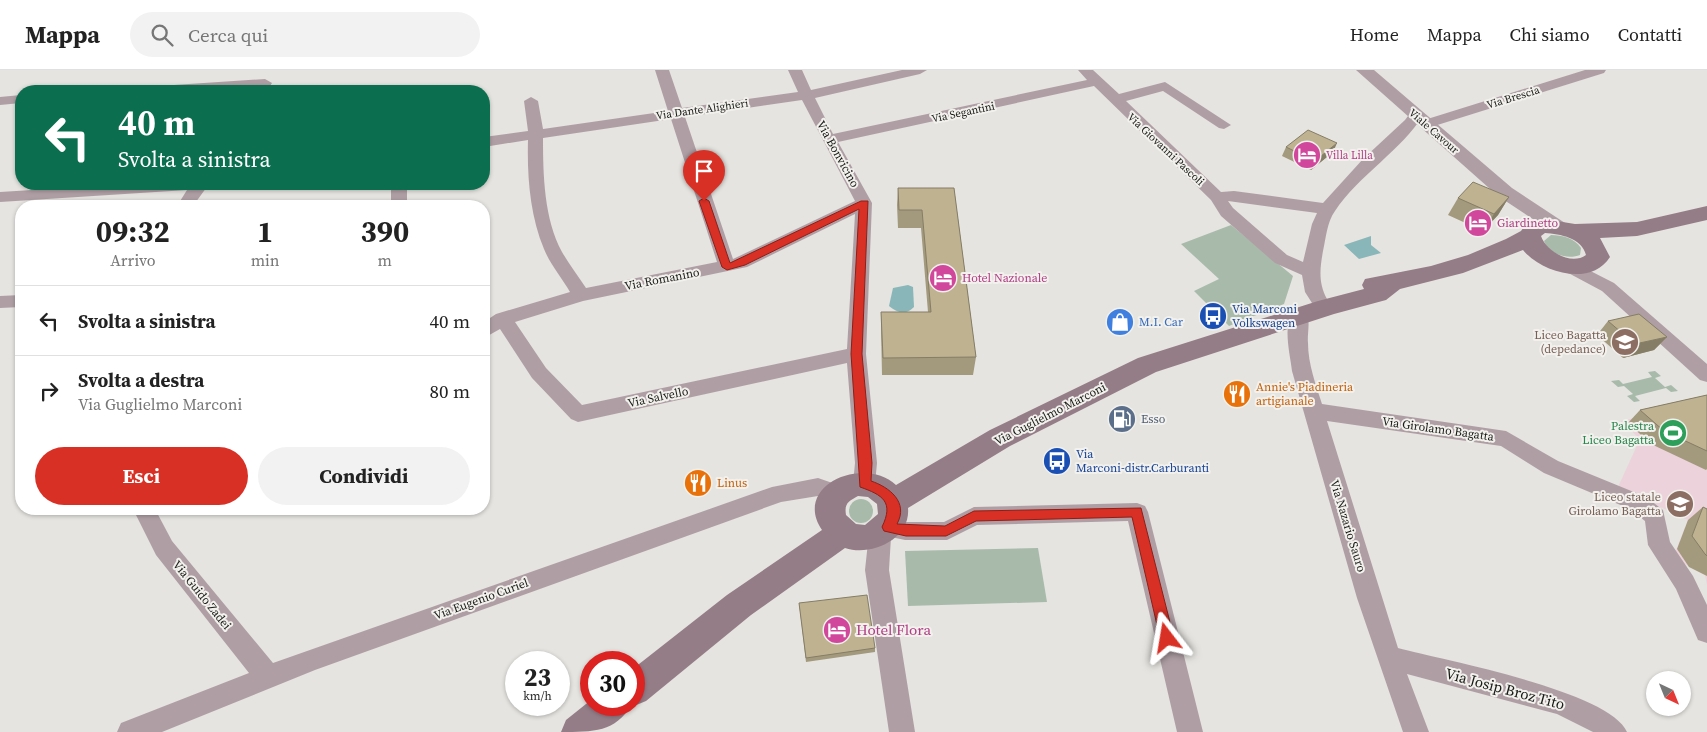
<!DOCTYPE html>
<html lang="it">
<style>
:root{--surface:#fff;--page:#f2f2f2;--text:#222;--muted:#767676;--line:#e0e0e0;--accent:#d93025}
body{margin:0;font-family:"Source Serif 4",serif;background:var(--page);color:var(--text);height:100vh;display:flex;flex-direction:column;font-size:19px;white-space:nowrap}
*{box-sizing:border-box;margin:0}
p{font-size:16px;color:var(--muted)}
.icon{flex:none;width:28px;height:28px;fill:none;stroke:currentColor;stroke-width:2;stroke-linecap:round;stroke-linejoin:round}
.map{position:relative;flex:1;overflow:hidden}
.side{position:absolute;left:15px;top:130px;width:475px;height:315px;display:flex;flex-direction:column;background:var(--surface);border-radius:20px;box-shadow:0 1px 4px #0004}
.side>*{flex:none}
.banner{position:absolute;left:15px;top:15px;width:475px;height:105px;border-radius:20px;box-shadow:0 1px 4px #0004;background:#0b6e4f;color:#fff;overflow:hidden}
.needle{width:32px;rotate:137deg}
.controls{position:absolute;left:1646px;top:601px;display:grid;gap:10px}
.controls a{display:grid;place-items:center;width:45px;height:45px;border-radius:50%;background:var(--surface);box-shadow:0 1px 4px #0004;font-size:25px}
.speed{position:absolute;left:505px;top:581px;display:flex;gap:10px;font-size:25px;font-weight:700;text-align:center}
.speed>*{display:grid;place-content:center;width:65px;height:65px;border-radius:50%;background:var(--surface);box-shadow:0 1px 4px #0004;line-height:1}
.speed small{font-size:12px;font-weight:400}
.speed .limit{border:8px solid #d22;background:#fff;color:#111}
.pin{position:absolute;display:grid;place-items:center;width:42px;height:42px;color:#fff;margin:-51px -21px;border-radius:50% 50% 50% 0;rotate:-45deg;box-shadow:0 0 5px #0007}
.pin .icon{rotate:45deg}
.me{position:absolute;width:55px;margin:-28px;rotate:346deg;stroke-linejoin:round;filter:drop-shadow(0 0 4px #0008)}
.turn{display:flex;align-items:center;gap:18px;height:105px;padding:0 20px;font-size:22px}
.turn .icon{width:65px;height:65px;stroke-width:2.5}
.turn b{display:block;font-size:35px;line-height:42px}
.eta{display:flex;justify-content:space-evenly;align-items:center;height:85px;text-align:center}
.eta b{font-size:30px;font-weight:700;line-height:35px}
.cta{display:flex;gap:10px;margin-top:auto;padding:10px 20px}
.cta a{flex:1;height:58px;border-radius:30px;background:var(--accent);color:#fff;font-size:20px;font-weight:700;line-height:58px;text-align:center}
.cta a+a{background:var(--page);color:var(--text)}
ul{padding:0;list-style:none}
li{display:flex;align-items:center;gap:15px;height:70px;padding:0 20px;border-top:1px solid var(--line)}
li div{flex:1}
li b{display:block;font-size:19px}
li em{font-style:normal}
header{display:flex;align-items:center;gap:30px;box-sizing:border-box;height:70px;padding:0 25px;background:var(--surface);border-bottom:1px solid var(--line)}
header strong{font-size:24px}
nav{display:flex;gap:28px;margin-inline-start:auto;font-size:18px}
.search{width:350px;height:45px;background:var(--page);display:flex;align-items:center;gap:12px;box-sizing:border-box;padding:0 18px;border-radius:28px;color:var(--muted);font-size:19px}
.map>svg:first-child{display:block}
.education{fill:#ecd2db}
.green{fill:#a8bbaa}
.water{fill:#89b6b9}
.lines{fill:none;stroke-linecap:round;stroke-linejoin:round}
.minor{fill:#af9fa5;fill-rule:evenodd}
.tertiary{fill:#af9fa5;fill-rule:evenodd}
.secondary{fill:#957d87;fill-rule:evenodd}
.wall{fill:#a3997d}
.shaded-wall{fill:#857d66}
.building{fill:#beb291;stroke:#857d66}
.route{fill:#d93025;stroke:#8d1f18}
.labels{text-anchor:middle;stroke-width:4;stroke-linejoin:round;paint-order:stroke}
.far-street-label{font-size:11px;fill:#191917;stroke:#f2f1ed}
.far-hotel-label{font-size:11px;fill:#b23c85;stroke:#f2f1ed;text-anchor:start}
.street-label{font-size:12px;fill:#191917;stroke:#f2f1ed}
.hotel-label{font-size:12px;fill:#b23c85;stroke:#f2f1ed;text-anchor:start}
.transit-label{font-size:12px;fill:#164399;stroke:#f2f1ed;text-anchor:start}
.shop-label{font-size:12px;fill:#366cbe;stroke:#f2f1ed;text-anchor:start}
.education-label{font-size:12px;fill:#785e54;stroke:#f2f1ed;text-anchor:end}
.food-label{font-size:12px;fill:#c56008;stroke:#f2f1ed;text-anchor:start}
.service-label{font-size:12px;fill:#4e5e75;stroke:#f2f1ed;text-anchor:start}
.leisure-label{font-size:12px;fill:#27864d;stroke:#f2f1ed;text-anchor:end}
.near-hotel-label{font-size:15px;fill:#b23c85;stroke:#f2f1ed;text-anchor:start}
.near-street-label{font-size:15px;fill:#191917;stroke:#f2f1ed}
</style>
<header>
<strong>Mappa</strong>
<div class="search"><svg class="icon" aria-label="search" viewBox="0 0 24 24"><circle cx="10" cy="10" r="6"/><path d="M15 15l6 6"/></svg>Cerca qui</div>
<nav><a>Home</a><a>Mappa</a><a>Chi siamo</a><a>Contatti</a></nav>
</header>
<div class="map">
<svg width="1707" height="662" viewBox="0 0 1707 662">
<rect width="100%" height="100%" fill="#e5e4e0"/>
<path class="education" d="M1707,331V515L1705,505L1673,488L1688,450L1618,417L1640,369L1621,351Z"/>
<g class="green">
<path d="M1231,155L1293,206L1284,234L1229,256L1194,221L1219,209L1181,174Z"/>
<path d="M1551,165C1563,165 1574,168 1581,178L1580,185C1567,190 1549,184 1544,171Z"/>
<path d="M1655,301L1661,306L1655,308L1665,317L1671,315L1678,321L1671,322L1666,318L1635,326L1640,331L1634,332L1627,326L1633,324L1624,316L1618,317L1611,311L1619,310L1623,314L1652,307L1648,302Z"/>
<circle cx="861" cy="441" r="12"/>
<path d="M1038,478L1047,532L908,536L905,481Z"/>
</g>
<g class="water">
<path d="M1371,166V175L1381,183L1359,189L1344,175Z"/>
<path d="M908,215L913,217L914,237C905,246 898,243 889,236L893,218Z"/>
</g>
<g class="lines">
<g class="minor">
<path d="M655,0H669L682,38L798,22L788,0H802L811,20L902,0H927L920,4L815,28L833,64L1087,10L1078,0H1093L1119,24L1165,12L1231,55L1224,59L1219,58L1163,21L1126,31L1221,122L1234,121L1323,133L1363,89L1405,50L1411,42L1416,41L1423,45C1403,79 1358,106 1335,141C1327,152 1326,168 1323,181C1320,198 1318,213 1327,229L1324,233L1318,235L1312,233L1305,222L1302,205L1275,193L1221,146L1211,130L1094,16L838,72L872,133L866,284L877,393L875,414L872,420L864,423L856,420L853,414L855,393L847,293L578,352L571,349L532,308L500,259L484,268V252L496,244L570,222C562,208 550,194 544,179C530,145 527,107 528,70L484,77V67L528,61L524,31L531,27L538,31L543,59L668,41ZM802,30L855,131L733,189L685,47ZM671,49L717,192L586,218C578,206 569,194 562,182C544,149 543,105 543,68ZM1228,131L1317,143L1312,154L1303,192L1287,185L1233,138ZM855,144L847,279L582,335L546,298L515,252L583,231L747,197Z"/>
<path d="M1585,0H1606L1604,3L1431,57L1426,58L1419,54L1421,51Z"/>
<path d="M265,9L272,13L270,16L205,21H137L144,17Z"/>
<path d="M21,25V33L0,35V27Z"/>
<path d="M129,114H209L193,136H177L187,120L0,132V122Z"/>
<rect x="391" y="114" width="16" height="22"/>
<path d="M1565,188L1614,213L1707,294V312L1700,310L1602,221L1559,198L1556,194L1559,190Z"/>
<path d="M21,225V237L0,238V226Z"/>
<path d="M1299,241L1306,242C1311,251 1307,263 1308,273C1308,294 1316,315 1322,334L1506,361L1558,391L1646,427L1663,440L1670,472L1693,506L1707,535V573L1698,570L1676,519L1648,475L1645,451L1630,439L1544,403L1501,376L1327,351L1398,578C1443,590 1610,621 1627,662H1593L1557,644L1407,604L1429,662H1403L1357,528L1292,301C1290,284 1283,258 1292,242Z"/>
<path d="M818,408L844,417L847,423L844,429L836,432L818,426L781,432L315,600L162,662H117L121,653L249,603L156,485L133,439H155L172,471L273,593L772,417Z"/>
<path d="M1137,433L1145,436L1148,442L1203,662H1177L1128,451L977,455L947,470H905L891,467L889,500L915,662H889L865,500L869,463L872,456L888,448L905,452H944L974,437Z"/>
</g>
<path class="tertiary" d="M1356,0H1374L1512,118L1565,153L1568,157L1565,161L1558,163L1551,161L1498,126Z"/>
<g class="secondary">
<path d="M1707,136V150L1637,166L1600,168L1610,187C1591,217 1542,203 1523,180L1463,203L1400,219L1386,230L1334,244L1156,302L1010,376L908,438C911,469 871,487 845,478L751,545L646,631L634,636L633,635L634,598L727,525L822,460C792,416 863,385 896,415L990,360L1138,288L1318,231L1364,219L1362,215L1365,209L1431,196L1468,185L1506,169L1521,161L1526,154L1544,149L1575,154L1637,152ZM1545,163C1560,164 1582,168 1586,185C1571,196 1546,181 1541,166ZM858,426L868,427L877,434L878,444L865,455L856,454L846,445C844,433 849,431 858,426Z"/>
<path d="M591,630V635H631C616,662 593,662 561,662L566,650Z"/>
</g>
</g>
<g class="wall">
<path d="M1286,77L1333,82L1311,100L1282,86Z"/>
<path d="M898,118H954L976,287L973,305H882L881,259V242H928L921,158H898L897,135Z"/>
<path d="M1509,127L1498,145L1483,161L1448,145L1458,128Z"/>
<path d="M1608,251L1667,267L1654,280L1623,288L1597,265Z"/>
<path d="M1707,325V399L1706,400L1651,374L1628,353L1640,340Z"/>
<path d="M1703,437L1707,439V506L1689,497L1677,479L1688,450Z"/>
<path d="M799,533L875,578V582L806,592Z"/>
</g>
<g class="shaded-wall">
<path d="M1337,73L1333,82L1311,100L1315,91Z"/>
<path d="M1509,127L1498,145L1483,161L1494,144Z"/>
<path d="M1667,267L1654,280L1623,288L1635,274Z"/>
</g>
<g class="building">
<path d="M1308,60L1337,73L1315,91L1286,77Z"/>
<path d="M1473,112L1509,127L1494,144L1458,128Z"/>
<path d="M898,118H954L976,287L883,288L881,242H931L922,140H899Z"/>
<path d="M1639,244L1667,267L1635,274L1608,251Z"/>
<path d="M1707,325V381L1664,361L1640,340Z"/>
<path d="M1703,437L1707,439V486L1705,484L1692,466Z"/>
<path d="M867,525L875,578L806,588L799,533Z"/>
</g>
<path class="route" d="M704,128L709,131L730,193L861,131H868L862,284L872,393L871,411C889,417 909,432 897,454L945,456L974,441L1141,438L1174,568L1172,572L1167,574L1162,572L1160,568L1132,447L976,451L946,466H906L884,461L882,457C894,432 883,425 860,417L851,284L859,139L745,195L727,200L722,197L699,131Z"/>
<defs>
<symbol id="hotel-disc" viewBox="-11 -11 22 22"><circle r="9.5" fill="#d1479c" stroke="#f2f1ed"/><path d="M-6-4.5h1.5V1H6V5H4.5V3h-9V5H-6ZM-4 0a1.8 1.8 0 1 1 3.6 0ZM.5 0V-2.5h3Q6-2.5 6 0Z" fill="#fff"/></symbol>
<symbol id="bus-disc" viewBox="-11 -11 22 22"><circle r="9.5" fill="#1a4fb4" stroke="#f2f1ed"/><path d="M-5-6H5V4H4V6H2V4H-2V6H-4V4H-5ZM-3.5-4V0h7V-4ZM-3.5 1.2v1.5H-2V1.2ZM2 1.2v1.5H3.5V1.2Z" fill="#fff"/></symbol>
<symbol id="shop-disc" viewBox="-11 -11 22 22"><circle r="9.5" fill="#3f7fe0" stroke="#f2f1ed"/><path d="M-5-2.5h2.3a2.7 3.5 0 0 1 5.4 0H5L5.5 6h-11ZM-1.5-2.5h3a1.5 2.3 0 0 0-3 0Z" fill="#fff"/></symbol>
<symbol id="school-disc" viewBox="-11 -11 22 22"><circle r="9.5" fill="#8d6e63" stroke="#f2f1ed"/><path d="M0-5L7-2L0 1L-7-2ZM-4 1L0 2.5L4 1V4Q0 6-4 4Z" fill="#fff"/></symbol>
<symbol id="restaurant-disc" viewBox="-11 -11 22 22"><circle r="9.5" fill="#e8710a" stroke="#f2f1ed"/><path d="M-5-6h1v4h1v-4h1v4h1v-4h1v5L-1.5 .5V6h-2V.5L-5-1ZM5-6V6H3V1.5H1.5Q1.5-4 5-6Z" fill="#fff"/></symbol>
<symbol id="fuel-disc" viewBox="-11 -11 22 22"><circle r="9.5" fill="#5c6f8a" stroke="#f2f1ed"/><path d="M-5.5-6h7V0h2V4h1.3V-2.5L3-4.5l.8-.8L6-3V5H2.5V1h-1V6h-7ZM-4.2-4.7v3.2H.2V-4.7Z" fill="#fff"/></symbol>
<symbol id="stadium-disc" viewBox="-11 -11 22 22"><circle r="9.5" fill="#2e9e5b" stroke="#f2f1ed"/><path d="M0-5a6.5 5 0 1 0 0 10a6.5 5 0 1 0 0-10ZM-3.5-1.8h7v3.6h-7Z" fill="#fff"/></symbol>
</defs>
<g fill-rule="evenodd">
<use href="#hotel-disc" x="1291" y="69" width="32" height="32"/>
<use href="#hotel-disc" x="1462" y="137" width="32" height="32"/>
<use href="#hotel-disc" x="927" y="192" width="32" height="32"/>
<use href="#bus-disc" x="1197" y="230" width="32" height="32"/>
<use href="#shop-disc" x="1104" y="236" width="32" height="32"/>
<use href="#school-disc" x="1609" y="256" width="32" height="32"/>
<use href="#restaurant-disc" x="1221" y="308" width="32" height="32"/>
<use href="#fuel-disc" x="1106" y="333" width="32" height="32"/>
<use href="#stadium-disc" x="1657" y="347" width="32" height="32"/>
<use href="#bus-disc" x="1041" y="375" width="32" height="32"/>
<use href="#restaurant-disc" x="682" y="397" width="32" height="32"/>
<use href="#school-disc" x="1664" y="418" width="32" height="32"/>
<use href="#hotel-disc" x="821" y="544" width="32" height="32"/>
</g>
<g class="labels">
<g class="far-street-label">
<text transform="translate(1513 27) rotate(-17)" y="4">Via Brescia</text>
<text transform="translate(702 39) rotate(-8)" y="4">Via Dante Alighieri</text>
<text transform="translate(963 42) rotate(-12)" y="4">Via Segantini</text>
<text transform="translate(1434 61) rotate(41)" y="4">Viale Cavour</text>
<text transform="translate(1166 79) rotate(43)" y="4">Via Giovanni Pascoli</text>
</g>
<g class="far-hotel-label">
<text x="1326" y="89">Villa Lilla</text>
</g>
<g class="street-label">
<text transform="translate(838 84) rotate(61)" y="4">Via Bonvicino</text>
<text transform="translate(662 209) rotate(-11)" y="4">Via Romanino</text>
<text transform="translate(658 327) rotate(-12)" y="4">Via Salvello</text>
<text transform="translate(1050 344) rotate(-27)" y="4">Via Guglielmo Marconi</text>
<text transform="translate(1438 359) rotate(8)" y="4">Via Girolamo Bagatta</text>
<text transform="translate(1348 456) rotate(73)" y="4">Via Nazario Sauro</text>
<text transform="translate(202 525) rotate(51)" y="4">Via Guido Zadei</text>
<text transform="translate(481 529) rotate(-20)" y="4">Via Eugenio Curiel</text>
</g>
<g class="hotel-label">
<text x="1497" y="157">Giardinetto</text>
<text x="962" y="212">Hotel Nazionale</text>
</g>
<g class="transit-label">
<text x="1232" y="243">Via Marconi<tspan x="1232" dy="14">Volkswagen</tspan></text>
<text x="1076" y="388">Via<tspan x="1076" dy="14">Marconi-distr.Carburanti</tspan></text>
</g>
<g class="shop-label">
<text x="1139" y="256">M.I. Car</text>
</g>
<g class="education-label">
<text x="1606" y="269">Liceo Bagatta<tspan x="1606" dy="14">(depedance)</tspan></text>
<text x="1661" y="431">Liceo statale<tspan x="1661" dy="14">Girolamo Bagatta</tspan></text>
</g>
<g class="food-label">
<text x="1256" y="321">Annie's Piadineria<tspan x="1256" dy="14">artigianale</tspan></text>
<text x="717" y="417">Linus</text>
</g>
<g class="service-label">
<text x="1141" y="353">Esso</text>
</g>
<g class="leisure-label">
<text x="1654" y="360">Palestra<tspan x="1654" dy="14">Liceo Bagatta</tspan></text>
</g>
<g class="near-hotel-label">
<text x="856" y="565">Hotel Flora</text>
</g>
<g class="near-street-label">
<text transform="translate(1505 619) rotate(15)" y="5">Via Josip Broz Tito</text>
</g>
</g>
</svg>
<div class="controls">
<a><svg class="needle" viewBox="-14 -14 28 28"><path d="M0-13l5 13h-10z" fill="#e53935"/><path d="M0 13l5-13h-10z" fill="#767676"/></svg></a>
</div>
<div class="speed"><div>23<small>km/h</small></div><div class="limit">30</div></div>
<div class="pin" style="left:704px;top:131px;background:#d93025"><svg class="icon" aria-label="arrive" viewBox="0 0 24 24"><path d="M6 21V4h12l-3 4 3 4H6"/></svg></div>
<svg class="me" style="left:1167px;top:568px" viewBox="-20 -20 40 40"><path d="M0-17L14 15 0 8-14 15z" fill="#d93025" stroke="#fff" stroke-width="4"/></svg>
<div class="banner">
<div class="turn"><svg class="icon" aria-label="left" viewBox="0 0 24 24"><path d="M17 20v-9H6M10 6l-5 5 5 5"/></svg><div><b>40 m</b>Svolta a sinistra</div></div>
</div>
<section class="side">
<div class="eta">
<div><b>09:32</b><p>Arrivo</p></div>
<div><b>1</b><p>min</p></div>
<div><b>390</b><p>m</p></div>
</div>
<ul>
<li><svg class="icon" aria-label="left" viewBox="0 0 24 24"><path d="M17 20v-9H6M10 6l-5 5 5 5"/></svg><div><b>Svolta a sinistra</b></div><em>40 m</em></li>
<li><svg class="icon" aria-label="right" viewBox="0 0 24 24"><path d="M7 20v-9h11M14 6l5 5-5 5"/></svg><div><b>Svolta a destra</b><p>Via Guglielmo Marconi</p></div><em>80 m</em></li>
</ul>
<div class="cta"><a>Esci</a><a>Condividi</a></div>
</section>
</div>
